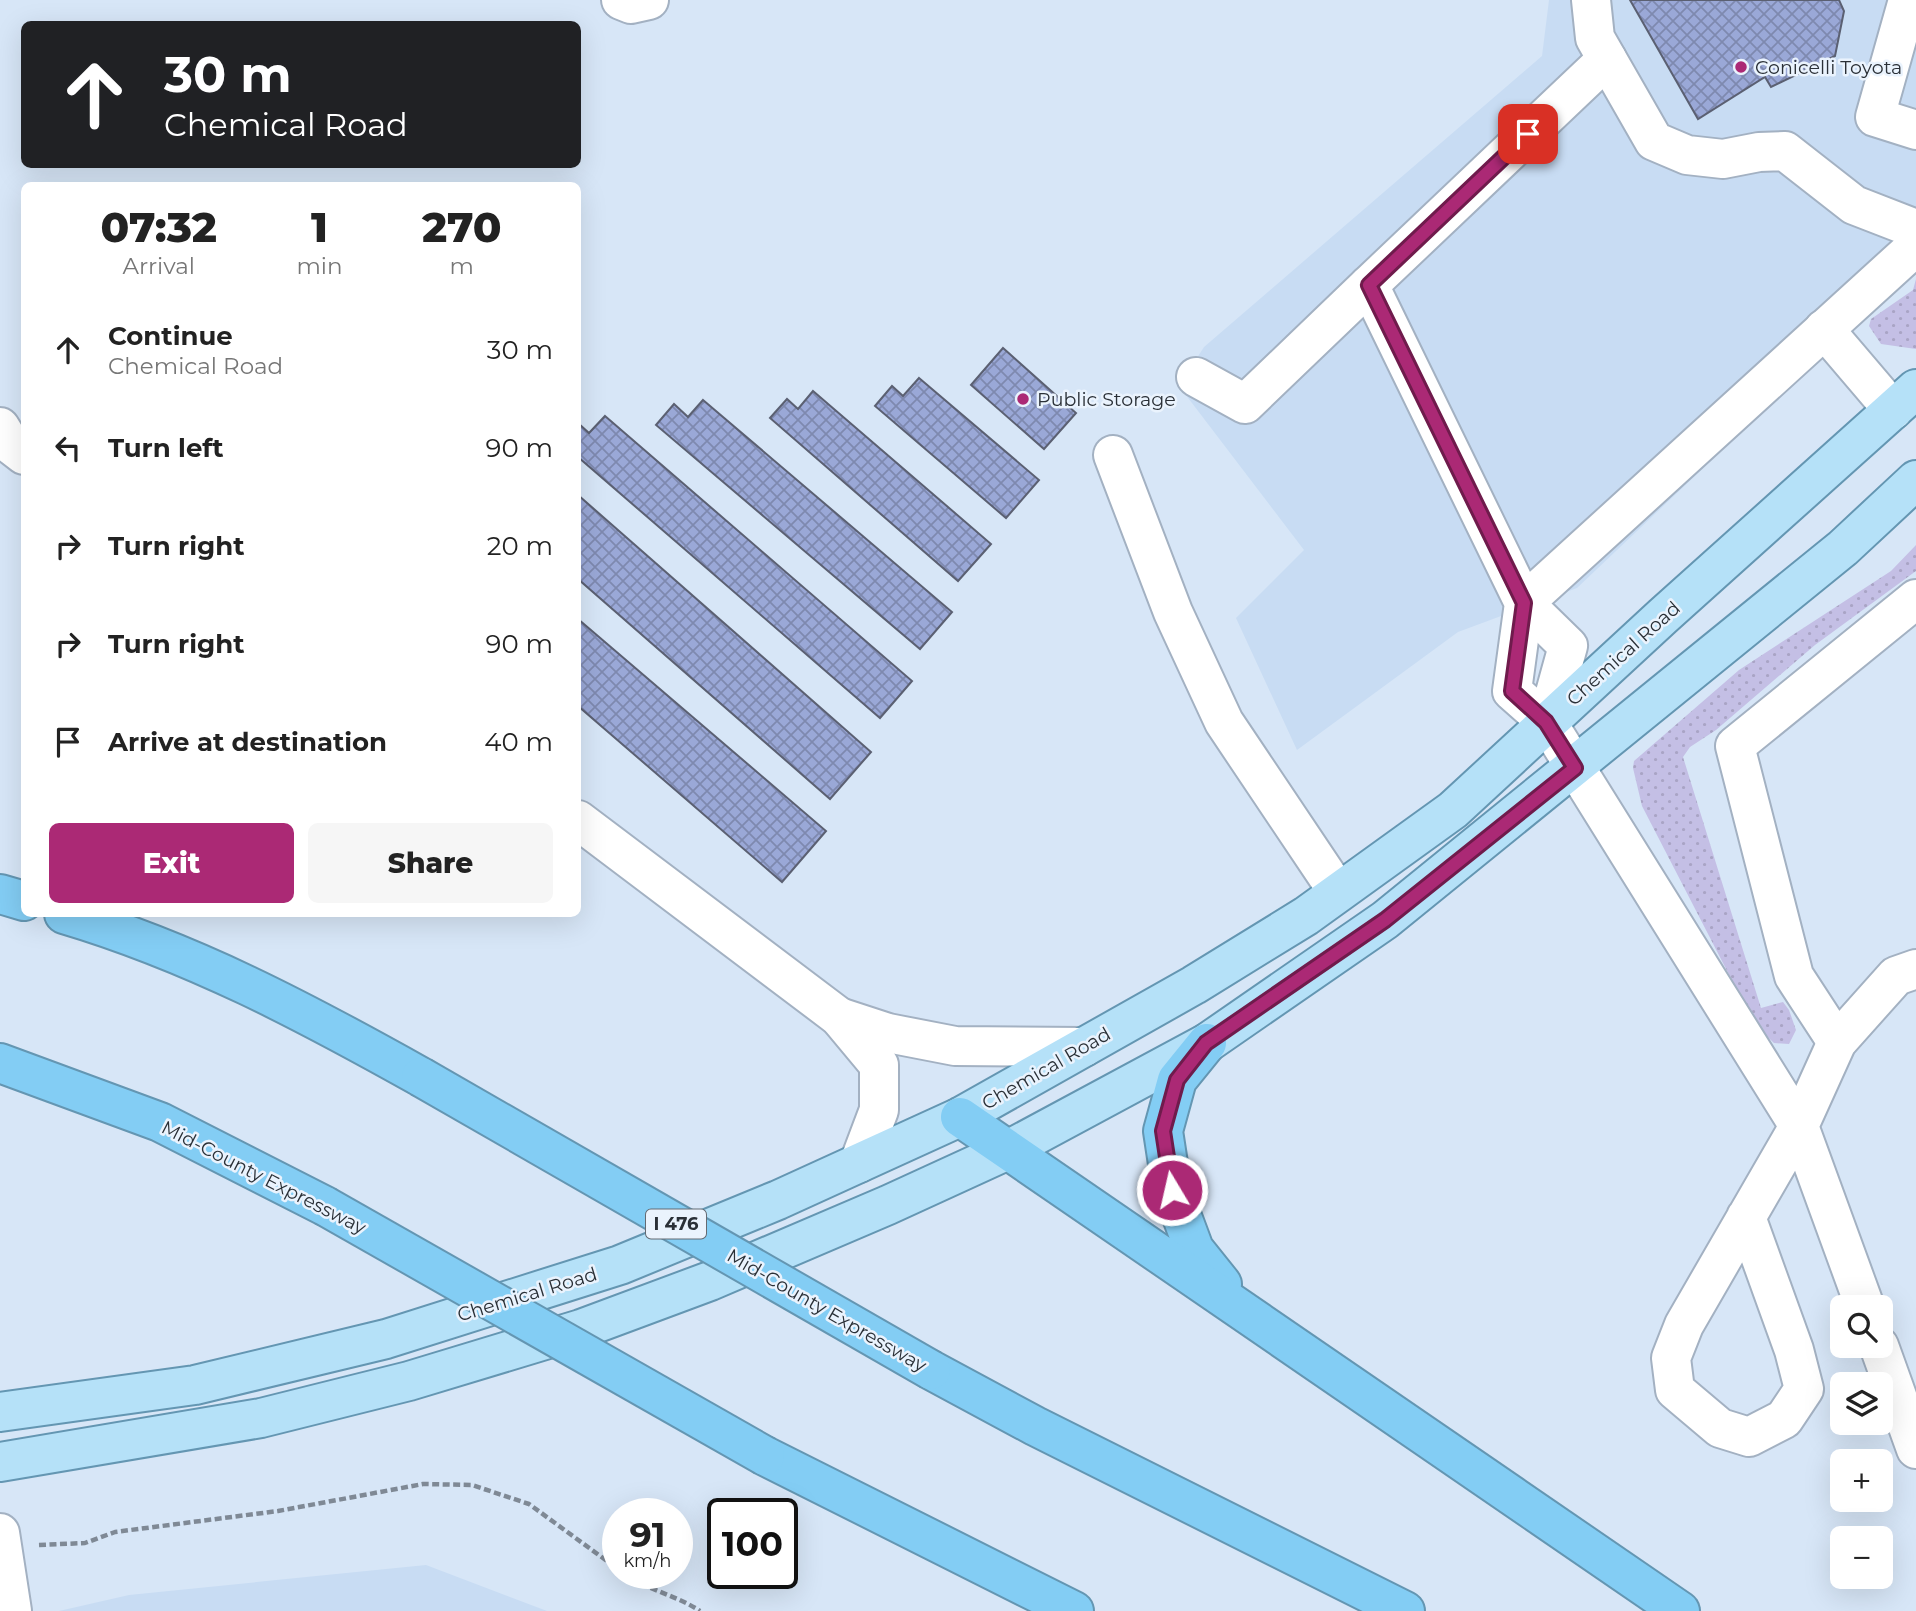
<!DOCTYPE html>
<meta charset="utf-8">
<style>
:root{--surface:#fff;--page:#f6f6f6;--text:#222;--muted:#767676;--accent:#ab2975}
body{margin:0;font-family:Montserrat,sans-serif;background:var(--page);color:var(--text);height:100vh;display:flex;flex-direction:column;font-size:26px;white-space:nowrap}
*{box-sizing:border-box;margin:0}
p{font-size:23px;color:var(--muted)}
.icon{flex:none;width:38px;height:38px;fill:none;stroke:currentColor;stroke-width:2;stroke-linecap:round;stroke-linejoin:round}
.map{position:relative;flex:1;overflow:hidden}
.side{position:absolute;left:21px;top:182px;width:560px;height:735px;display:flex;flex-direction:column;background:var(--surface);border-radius:10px;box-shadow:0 7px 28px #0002}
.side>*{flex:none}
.top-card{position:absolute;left:21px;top:21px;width:560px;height:147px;border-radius:10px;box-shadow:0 7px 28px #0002;background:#202124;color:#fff;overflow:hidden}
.fabs{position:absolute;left:1830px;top:1295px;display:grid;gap:14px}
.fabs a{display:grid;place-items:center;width:63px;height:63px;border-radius:10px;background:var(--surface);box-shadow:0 7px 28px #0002;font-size:35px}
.speed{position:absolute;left:602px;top:1498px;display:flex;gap:14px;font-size:35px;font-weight:700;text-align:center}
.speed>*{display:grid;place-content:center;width:91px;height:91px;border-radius:50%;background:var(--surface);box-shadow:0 7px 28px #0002;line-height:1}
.speed small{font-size:18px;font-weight:400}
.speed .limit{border:4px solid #111;border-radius:10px;background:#fff;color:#111}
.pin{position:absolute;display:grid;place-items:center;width:60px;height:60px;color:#fff;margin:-30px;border-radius:14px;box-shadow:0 4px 10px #0006}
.me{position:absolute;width:77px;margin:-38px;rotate:351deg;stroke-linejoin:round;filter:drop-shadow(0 0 5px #0008)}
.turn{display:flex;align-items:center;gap:24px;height:147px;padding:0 28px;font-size:32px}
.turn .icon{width:91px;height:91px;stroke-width:2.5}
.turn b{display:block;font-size:49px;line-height:60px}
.eta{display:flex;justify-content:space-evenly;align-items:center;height:119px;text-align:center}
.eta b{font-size:42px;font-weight:800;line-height:49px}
.primary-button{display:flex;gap:14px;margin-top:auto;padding:14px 28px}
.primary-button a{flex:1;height:80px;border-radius:10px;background:var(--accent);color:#fff;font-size:28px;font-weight:800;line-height:80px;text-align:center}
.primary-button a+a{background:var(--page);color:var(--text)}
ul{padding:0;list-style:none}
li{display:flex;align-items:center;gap:21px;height:98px;padding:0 28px}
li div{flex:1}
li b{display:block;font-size:26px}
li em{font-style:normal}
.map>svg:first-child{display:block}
.built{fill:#c8dcf3}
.grass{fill:url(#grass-dots)}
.building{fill:url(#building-cross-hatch);stroke:#5b6072;stroke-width:2}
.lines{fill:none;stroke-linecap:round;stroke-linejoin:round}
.minor-casing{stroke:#a3b1c2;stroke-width:42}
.major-casing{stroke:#6496b2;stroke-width:42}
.highway-casing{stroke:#6496b2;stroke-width:42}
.path{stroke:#7f8995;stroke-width:4.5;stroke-dasharray:7 3.5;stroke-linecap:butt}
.minor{stroke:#fff;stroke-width:38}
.major{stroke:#b5e1f8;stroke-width:38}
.highway{stroke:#83cdf4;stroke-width:38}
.highway-bridge-casing{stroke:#6496b2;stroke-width:42;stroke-linecap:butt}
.highway-bridge{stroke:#83cdf4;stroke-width:38}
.route-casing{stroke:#6f1b4c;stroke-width:18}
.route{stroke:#ab2975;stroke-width:12}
.poi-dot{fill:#ab2975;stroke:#eaf3fd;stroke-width:2.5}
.labels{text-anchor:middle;stroke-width:5;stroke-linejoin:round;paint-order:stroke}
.shield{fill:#eaf3fd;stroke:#646a72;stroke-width:2}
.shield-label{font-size:18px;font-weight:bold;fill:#2a3037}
.poi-label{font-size:19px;fill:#2a3037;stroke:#eaf3fd;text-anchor:start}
.street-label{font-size:19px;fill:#2a3037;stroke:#eaf3fd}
</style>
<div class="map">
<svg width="1916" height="1611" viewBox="0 0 1916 1611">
<defs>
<pattern id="grass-dots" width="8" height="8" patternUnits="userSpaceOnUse" patternTransform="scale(1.75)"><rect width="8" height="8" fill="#c4bfe5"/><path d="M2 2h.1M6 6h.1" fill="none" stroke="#a9a4c5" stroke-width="1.8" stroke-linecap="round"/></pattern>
<pattern id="building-cross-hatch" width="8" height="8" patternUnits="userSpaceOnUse" patternTransform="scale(1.75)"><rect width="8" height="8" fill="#9aa8d7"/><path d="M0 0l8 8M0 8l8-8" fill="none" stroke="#7e89af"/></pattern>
</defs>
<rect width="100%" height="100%" fill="#d7e6f7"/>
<g class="built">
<path d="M1549,0H1916V266L1577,588L1458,632L1297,750L1236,618L1304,550L1179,386L1204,347L1542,56Z"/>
<path d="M426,1565L547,1611H59L129,1595Z"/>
</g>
<g class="grass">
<path d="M1916,279V349L1881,344L1869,326L1871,319L1913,290Z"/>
<path d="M1916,545V571L1815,645L1716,730L1690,747L1683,757L1761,1008L1783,1002L1789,1010L1796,1030L1789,1044L1774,1043L1755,1025L1642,806L1633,768L1634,761L1739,670L1891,571Z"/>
</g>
<g class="building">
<path d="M1630,0H1839L1844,11L1835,56L1771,87L1765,77L1698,119Z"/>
<path d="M1003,348L1076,413L1044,449L971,385Z"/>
<path d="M919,378L1039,480L1006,518L875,406L892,386L903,396Z"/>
<path d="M813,391L991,544L958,581L770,418L787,399L798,409Z"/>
<path d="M703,400L952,612L920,649L656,425L674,404L688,417Z"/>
<path d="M605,416L912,681L880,718L578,457V423L589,433Z"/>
<path d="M578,495L871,752L830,799L578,579Z"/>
<path d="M578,619L826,831L782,882L578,706Z"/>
</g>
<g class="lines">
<defs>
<g id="minor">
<path d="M621,0L631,4L649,0"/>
<path d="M1591,0L1595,38L1654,141L1687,155L1723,159L1759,152L1785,151L1854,205L1916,229"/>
<path d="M1908,0L1875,117L1916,130"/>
<path d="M1607,59L1369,285L1524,603L1512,691L1547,722L1799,1126L1684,1325L1671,1358L1675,1390L1720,1428L1749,1437L1784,1419L1804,1389L1794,1350L1746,1217"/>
<path d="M1824,329L1893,410"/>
<path d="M1196,377L1245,404L1369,285"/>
<path d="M0,427L11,445L24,455"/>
<path d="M1113,455L1173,612L1224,722L1338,892"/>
<path d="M1547,722L1568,646L1524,603L1916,246"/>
<path d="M578,820L839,1017L879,1065V1110L859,1163"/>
<path d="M839,1017L888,1033L955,1046L1084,1047"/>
<path d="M1837,1042L1794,976L1735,746L1916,599"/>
<path d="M1865,1307L1799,1126L1837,1042L1896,976L1916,969"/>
<path d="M1879,1346L1916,1449"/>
<path d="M0,1533L12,1611"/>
</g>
<g id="major">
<path d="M0,1412L195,1385L386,1339L620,1265L778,1200L960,1117L1194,985L1306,916L1453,810L1663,616L1916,389"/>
<path d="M0,1462L261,1418L409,1381L581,1329L710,1281L888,1205L1008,1150L1207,1043L1385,920L1843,548L1916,480"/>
</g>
<g id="highway">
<path d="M0,894L24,901"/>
<path d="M64,914C192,952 305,1012 421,1077"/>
<path d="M1207,1043L1177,1080L1163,1131L1172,1190L1194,1249L1222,1284"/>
<path d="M0,1063L160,1122L325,1206"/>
<path d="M960,1117L1680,1611"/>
<path d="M931,1370L1035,1426L1405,1611"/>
<path d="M765,1456L1074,1611"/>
</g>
</defs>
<use href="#minor" class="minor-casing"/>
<use href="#major" class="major-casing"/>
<use href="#highway" class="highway-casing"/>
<g class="path">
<path d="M39,1545L85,1543L115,1532L278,1511L423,1484L472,1485L529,1504L618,1569"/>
<path d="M623,1573C647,1590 676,1595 700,1611"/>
</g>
<use href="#minor" class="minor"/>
<use href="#major" class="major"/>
<use href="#highway" class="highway"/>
<defs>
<g id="highway-bridge">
<path d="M421,1077L931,1370"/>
<path d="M325,1206L765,1456"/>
</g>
</defs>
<use href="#highway-bridge" class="highway-bridge-casing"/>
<use href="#highway-bridge" class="highway-bridge"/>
</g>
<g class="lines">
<defs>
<path id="route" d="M1172,1190L1163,1131L1177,1080L1206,1043L1385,920L1575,768L1546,722L1512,691L1524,603L1369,285L1528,134"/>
</defs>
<use href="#route" class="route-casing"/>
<use href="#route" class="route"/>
</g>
<g class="poi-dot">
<circle cx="1741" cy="67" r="7"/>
<circle cx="1023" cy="399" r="7"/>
</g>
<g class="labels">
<rect class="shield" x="646" y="1209.5" width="60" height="29" rx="5"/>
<g class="shield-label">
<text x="676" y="1230">I 476</text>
</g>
<g class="poi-label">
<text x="1755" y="74">Conicelli Toyota</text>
<text x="1037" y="406">Public Storage</text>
</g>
<g class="street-label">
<text transform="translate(1623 653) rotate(-42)" y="7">Chemical Road</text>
<text transform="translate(1046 1068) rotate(-30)" y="7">Chemical Road</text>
<text transform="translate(264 1177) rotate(27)" y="7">Mid-County Expressway</text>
<text transform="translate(527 1294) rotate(-17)" y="7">Chemical Road</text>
<text transform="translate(827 1310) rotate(30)" y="7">Mid-County Expressway</text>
</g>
</g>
</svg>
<div class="fabs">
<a><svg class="icon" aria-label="search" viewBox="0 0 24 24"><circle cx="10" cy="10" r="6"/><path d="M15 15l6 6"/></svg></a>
<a><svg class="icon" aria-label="layers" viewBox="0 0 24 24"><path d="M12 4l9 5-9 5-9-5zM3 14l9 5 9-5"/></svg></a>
<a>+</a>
<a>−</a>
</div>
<div class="speed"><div>91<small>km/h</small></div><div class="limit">100</div></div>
<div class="pin" style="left:1528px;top:134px;background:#d93025"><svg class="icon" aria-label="arrive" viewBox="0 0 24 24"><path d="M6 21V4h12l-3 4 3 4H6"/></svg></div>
<svg class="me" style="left:1172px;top:1190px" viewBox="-20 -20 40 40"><circle r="17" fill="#ab2975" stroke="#fff" stroke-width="3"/><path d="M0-11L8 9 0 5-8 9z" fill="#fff"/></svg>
<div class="top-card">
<div class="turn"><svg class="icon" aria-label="ahead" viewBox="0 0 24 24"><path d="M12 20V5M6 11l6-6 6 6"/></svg><div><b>30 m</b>Chemical Road</div></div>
</div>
<section class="side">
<div class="eta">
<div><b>07:32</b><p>Arrival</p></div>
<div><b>1</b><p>min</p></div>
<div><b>270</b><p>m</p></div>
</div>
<ul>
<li><svg class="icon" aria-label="ahead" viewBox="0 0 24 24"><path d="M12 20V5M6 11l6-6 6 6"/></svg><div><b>Continue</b><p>Chemical Road</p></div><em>30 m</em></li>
<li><svg class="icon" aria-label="left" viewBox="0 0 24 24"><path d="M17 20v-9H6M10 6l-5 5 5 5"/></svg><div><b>Turn left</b></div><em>90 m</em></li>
<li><svg class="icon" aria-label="right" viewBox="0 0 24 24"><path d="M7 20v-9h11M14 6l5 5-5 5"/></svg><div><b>Turn right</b></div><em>20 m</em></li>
<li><svg class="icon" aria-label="right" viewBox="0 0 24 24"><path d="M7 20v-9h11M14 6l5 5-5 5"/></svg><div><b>Turn right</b></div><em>90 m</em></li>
<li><svg class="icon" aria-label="arrive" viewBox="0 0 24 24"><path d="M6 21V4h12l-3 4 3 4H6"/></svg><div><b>Arrive at destination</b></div><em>40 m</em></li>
</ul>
<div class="primary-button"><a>Exit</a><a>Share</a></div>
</section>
</div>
